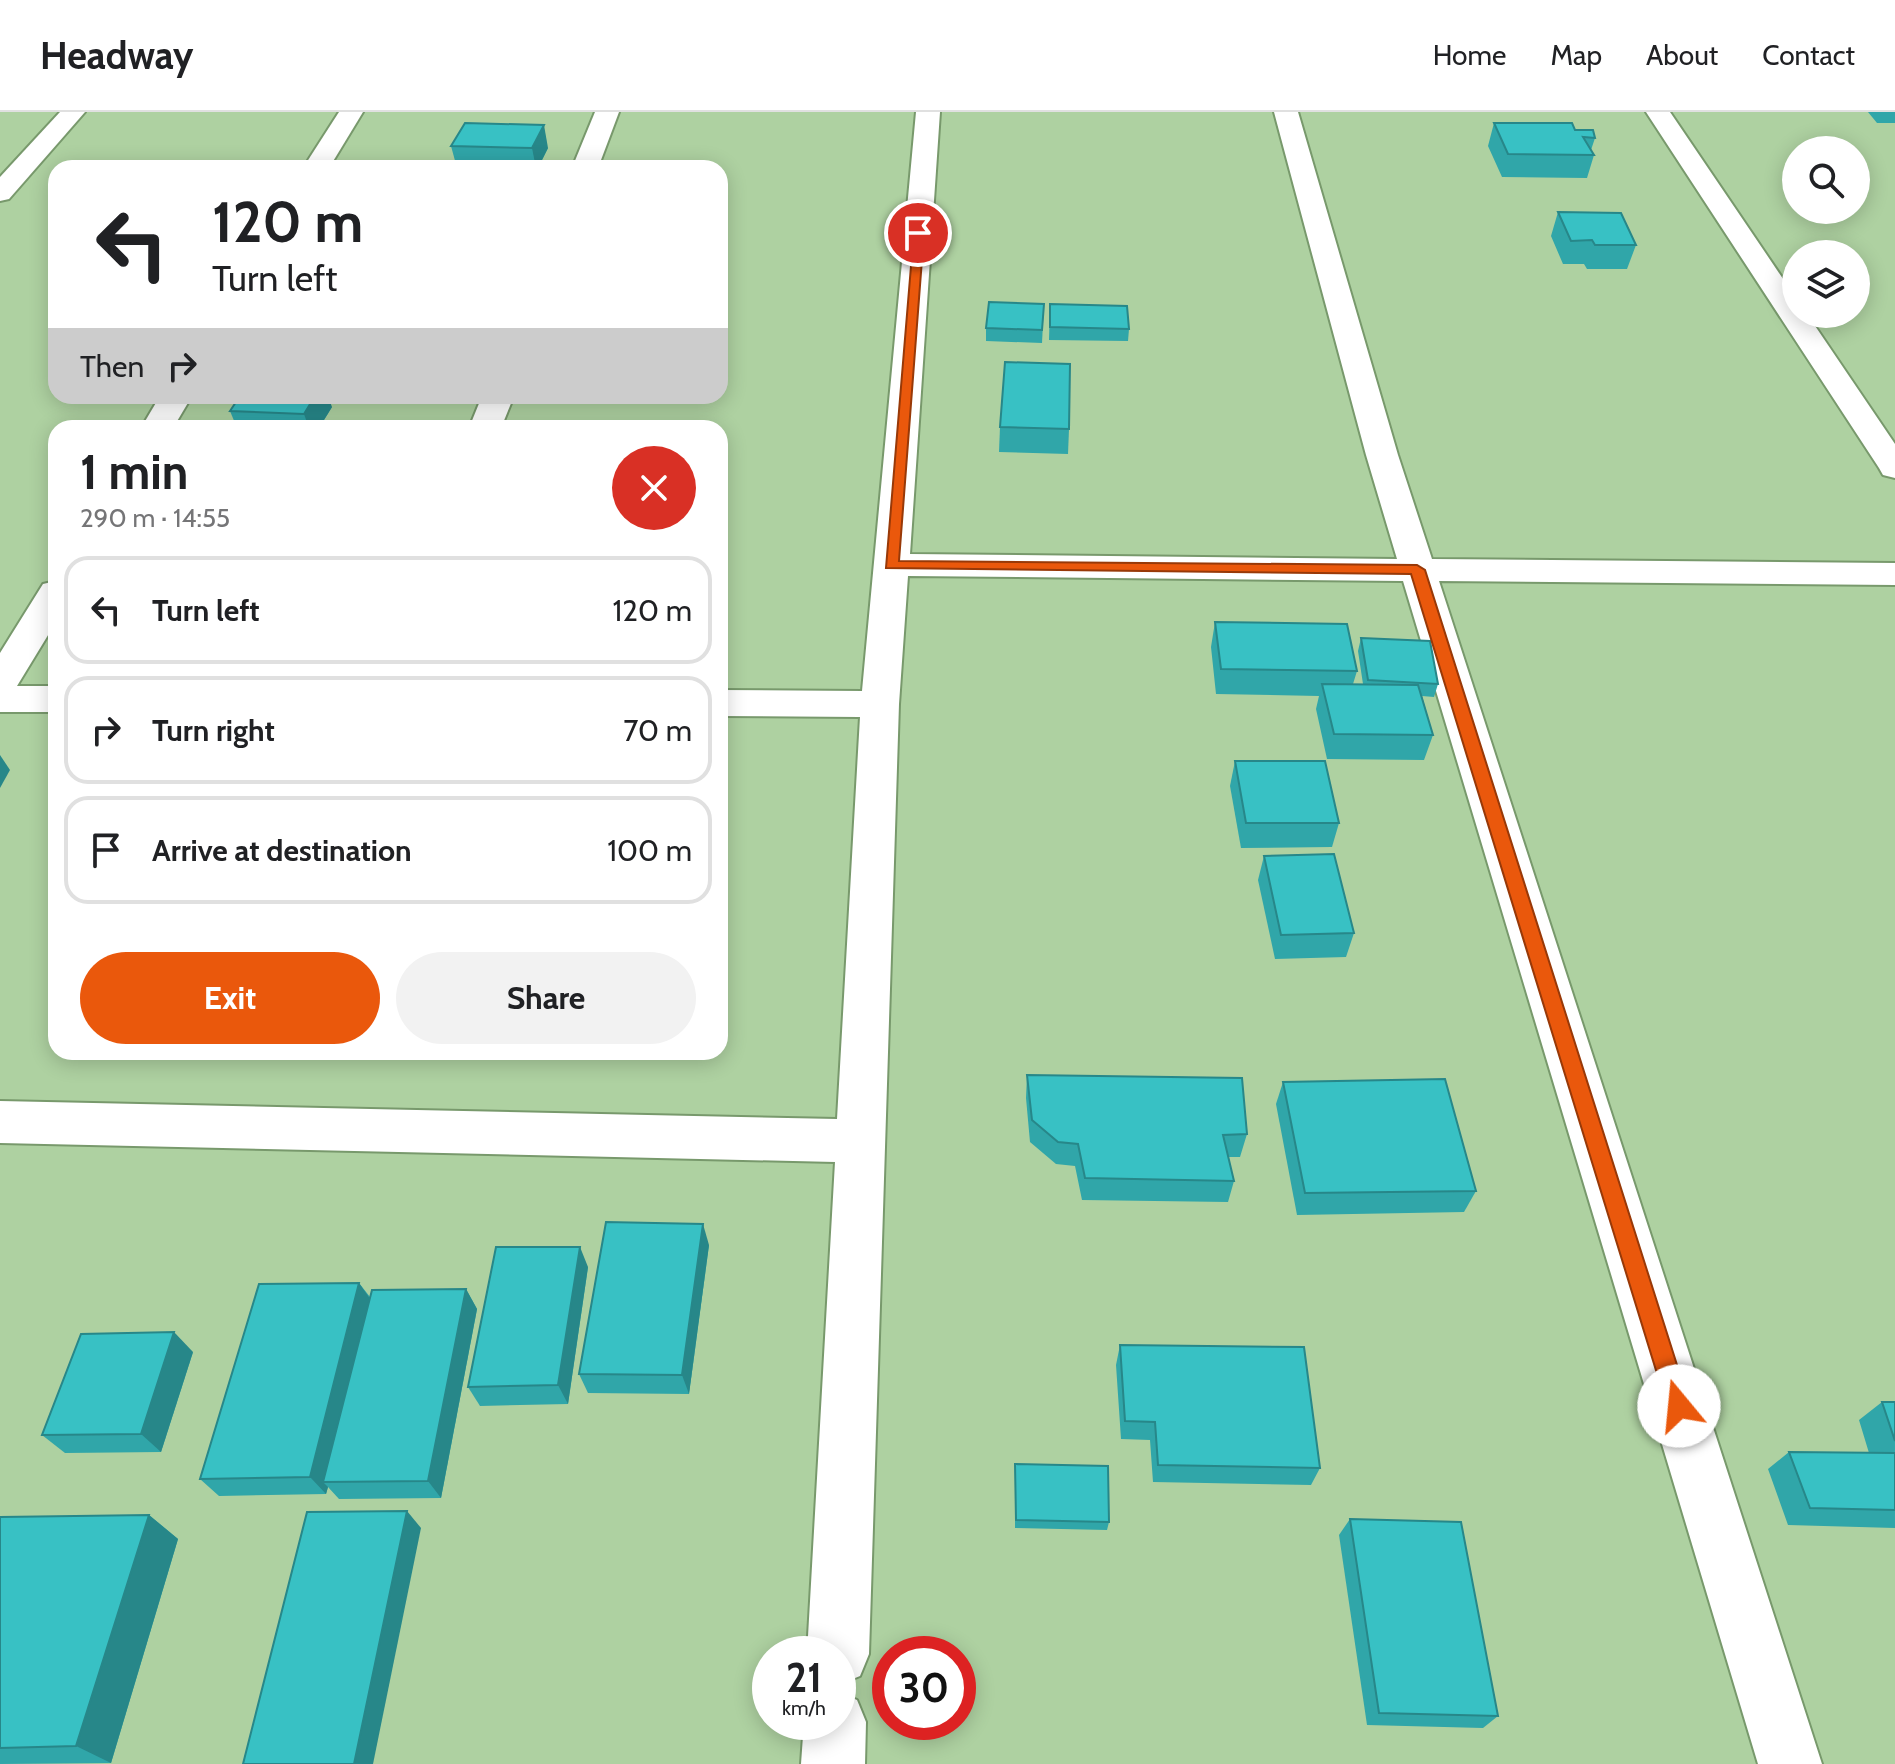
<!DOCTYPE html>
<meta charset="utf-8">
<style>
:root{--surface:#fff;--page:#f2f2f2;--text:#202124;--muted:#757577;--line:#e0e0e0;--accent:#ea580c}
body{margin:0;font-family:Cabin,sans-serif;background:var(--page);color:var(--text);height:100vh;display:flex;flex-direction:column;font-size:30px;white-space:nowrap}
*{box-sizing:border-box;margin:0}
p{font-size:26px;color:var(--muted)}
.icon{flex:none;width:44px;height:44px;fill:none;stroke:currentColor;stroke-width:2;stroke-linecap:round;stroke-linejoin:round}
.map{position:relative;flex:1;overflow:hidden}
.details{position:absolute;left:48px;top:308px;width:680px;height:640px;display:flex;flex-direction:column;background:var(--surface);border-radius:24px;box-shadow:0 4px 20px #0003}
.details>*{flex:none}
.guide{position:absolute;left:48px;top:48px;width:680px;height:244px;border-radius:24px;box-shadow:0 4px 20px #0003;background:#fff;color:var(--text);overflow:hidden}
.controls{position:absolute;left:1782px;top:24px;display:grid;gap:16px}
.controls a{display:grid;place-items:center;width:88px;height:88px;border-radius:50%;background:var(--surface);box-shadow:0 4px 20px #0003;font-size:40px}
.speed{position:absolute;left:752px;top:1524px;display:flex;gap:16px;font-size:40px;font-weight:700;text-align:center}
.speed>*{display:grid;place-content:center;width:104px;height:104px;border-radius:50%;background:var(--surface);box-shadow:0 4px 20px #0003;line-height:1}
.speed small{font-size:20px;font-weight:400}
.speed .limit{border:12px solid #d22;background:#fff;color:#111}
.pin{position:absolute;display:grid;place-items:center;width:68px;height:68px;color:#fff;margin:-34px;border:4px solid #fff;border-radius:50%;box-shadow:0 2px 8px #0007}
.me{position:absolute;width:88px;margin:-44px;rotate:343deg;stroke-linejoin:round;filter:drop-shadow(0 0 6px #0008)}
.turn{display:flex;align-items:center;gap:28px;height:168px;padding:0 32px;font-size:36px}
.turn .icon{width:104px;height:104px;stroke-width:2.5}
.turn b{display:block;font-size:56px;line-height:68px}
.then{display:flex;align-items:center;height:76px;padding:0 32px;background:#0003;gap:16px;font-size:30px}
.round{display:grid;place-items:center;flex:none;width:84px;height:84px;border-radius:42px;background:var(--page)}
.summary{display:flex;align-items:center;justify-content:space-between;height:136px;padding:0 32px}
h1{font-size:48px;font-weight:800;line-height:60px}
.action{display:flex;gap:16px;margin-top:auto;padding:16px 32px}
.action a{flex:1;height:92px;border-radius:48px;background:var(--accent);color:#fff;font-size:32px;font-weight:800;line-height:92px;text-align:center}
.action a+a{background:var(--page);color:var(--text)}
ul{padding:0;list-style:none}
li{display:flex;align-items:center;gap:24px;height:108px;margin:0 16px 12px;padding:0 16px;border:4px solid var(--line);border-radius:24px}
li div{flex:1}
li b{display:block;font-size:30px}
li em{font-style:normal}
header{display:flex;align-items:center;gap:48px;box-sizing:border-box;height:112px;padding:0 40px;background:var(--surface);border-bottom:2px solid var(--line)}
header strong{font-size:38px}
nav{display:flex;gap:44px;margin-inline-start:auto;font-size:28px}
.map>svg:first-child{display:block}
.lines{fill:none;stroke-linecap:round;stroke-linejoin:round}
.minor-casing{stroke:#78996c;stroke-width:4}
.minor{fill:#fff;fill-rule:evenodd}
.wall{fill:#30a6a9}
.shaded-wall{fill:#278789}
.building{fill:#38c1c4;stroke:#278789;stroke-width:2}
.route{fill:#ea580c;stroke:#983908;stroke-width:2}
</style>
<header>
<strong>Headway</strong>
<nav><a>Home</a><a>Map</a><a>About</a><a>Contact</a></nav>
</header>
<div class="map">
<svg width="1895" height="1652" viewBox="0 0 1895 1652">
<rect width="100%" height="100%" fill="#aed1a1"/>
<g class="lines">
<defs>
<g id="minor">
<path d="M60,0H85L9,87L0,89V65Z"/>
<path d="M339,0H363L329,56H303Z"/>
<path d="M595,0H619L598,56H572Z"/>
<path d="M916,0H940L910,442L1397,447L1366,343L1274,0H1298L1398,343L1432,447L1895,451V473L1439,469L1822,1652H1758L1403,469L908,464L899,592L869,1542L860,1564L838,1573V1542H807L835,1050L0,1031V989L837,1007L860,605L720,604V578L862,579Z"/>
<path d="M1646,0H1670L1796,186V202H1807L1895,332V366L1883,363L1879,356Z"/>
<path d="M160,284H192L173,316H141Z"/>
<path d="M482,284H514L501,316H469Z"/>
<path d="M56,469V510L17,574H56V600H0V541L43,472Z"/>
<path d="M838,1580L857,1588L866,1610L865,1652H801L804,1610H838Z"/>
</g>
</defs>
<use href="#minor" class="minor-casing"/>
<use href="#minor" class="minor"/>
</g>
<g class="wall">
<path d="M1868,0H1895V11H1877Z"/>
<path d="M1494,11L1575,18L1595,26L1591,38L1594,43L1587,66L1502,65L1488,34Z"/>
<path d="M451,34L548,36L538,56H457Z"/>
<path d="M1558,100L1636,133L1627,157H1587L1584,152H1563L1551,124Z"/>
<path d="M1044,192L1042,231L986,229V216Z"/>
<path d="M1050,192L1129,217L1128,229L1049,228Z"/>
<path d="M332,295L319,316H237L230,299Z"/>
<path d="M1000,315L1069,317L1068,342L999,340Z"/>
<path d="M1215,510L1357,559L1353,572H1363L1358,539L1361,526L1438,572L1434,585L1422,584L1433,623L1424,648L1327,647L1316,597L1319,584L1216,582L1211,535Z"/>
<path d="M1235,649L1339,711L1332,735L1241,736L1230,674Z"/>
<path d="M1264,744L1354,821L1346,845L1275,847L1258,768Z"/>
<path d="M1027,963L1247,1022L1240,1045H1228L1234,1069L1228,1090L1082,1088L1075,1054L1056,1052L1030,1030L1026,986Z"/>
<path d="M1283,970L1476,1079L1464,1100L1297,1103L1276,992Z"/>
<path d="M709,1133L689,1282L588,1281L579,1262Z"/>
<path d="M588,1155L568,1292L480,1294L468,1275Z"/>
<path d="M359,1171L370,1185L466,1177L477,1197L441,1386L339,1387L328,1375L326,1382L219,1384L200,1367Z"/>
<path d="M1120,1233L1320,1356L1311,1373L1153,1370L1150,1328L1121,1327L1116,1253Z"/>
<path d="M193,1240L161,1340L65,1341L42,1323Z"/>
<path d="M1882,1290H1895V1416L1788,1413L1768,1357L1789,1340L1869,1341L1859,1308Z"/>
<path d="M1015,1352L1109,1410L1107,1418L1015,1416Z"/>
<path d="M149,1403L178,1427L111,1651L0,1652V1405Z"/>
<path d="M1350,1407L1498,1604L1483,1616L1367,1613L1339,1423Z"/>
</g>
<g class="shaded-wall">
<path d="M544,13L548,36L538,56H536L532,36Z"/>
<path d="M315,284H328L332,295L319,316H309L304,302Z"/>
<path d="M0,643L10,658L0,676Z"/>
<path d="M703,1112L709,1133L689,1282L682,1263Z"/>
<path d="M580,1135L588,1155L568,1292L558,1273Z"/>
<path d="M359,1171L373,1191L323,1370L328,1375L326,1382L310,1365Z"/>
<path d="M466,1177L477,1197L441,1386L428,1369Z"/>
<path d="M174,1220L193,1240L161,1340L141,1322Z"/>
<path d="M407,1399L421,1416L373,1652H354Z"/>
<path d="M149,1403L178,1427L111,1651L76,1634Z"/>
</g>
<g class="building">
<path d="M465,11L544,13L532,36L451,34Z"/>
<path d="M1494,11H1572L1575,18H1593L1595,26L1583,25L1594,43L1508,42Z"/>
<path d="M1558,100L1621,101L1636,133H1595L1592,128L1571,129Z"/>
<path d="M989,190L1044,192L1042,218L986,216Z"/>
<path d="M1050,192L1127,194L1129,217L1050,215Z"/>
<path d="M1005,250L1070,252L1069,317L1000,315Z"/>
<path d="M240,284H315L304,302L230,299Z"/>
<path d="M1215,510L1347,512L1357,559L1221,557Z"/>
<path d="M1361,526L1430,529L1438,572L1368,568Z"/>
<path d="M1322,572L1418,573L1433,623L1334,622Z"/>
<path d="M1235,649H1325L1339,711H1246Z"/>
<path d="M1334,742L1354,821L1281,823L1264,744Z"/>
<path d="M1027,963L1242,966L1247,1022L1223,1023L1234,1069L1085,1066L1078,1032L1058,1030L1032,1008Z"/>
<path d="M1445,967L1476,1079L1305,1081L1283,970Z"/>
<path d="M606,1110L703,1112L682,1263L579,1262Z"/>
<path d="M496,1135H580L558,1273L468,1275Z"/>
<path d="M359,1171L310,1365L200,1367L259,1172Z"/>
<path d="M466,1177L428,1369L323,1370L372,1178Z"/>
<path d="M174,1220L141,1322L42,1323L81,1222Z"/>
<path d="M1120,1233L1304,1235L1320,1356L1158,1353L1155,1310L1125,1309Z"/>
<path d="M1882,1290H1895V1329Z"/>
<path d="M1789,1340L1895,1341V1398L1810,1396Z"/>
<path d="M1015,1352L1108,1354L1109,1410L1016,1408Z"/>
<path d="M407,1399L354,1652H243L307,1400Z"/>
<path d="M149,1403L76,1634L0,1636V1405Z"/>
<path d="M1350,1407L1461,1410L1498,1604L1379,1601Z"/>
</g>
<path class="route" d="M914,118L924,121L899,449L1417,453L1425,458L1690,1294L1687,1301L1679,1305L1671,1301L1667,1294L1411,462L886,456Z"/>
</svg>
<div class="controls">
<a><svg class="icon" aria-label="search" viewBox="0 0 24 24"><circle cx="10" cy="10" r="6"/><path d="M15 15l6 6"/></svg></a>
<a><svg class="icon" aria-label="layers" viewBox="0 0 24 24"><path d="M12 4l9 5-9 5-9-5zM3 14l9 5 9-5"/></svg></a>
</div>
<div class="speed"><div>21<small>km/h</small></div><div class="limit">30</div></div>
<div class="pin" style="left:918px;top:121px;background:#d93025"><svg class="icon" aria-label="arrive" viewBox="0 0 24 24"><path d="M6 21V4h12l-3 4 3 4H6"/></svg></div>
<svg class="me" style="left:1679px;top:1294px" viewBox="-20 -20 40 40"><circle r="19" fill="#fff"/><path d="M0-13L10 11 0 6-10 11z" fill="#ea580c"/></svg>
<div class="guide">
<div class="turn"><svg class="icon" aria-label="left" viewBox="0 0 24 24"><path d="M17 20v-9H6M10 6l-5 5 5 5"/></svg><div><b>120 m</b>Turn left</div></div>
<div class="then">Then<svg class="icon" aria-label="right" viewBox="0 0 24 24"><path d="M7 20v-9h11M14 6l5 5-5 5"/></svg></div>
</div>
<section class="details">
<div class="summary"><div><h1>1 min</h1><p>290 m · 14:55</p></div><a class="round" style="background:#d93025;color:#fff"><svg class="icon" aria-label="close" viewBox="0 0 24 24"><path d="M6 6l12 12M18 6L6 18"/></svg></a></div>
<ul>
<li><svg class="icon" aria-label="left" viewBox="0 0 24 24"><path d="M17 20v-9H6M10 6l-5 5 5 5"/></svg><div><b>Turn left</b></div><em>120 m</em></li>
<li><svg class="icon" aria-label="right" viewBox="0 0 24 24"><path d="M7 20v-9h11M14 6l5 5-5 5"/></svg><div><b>Turn right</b></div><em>70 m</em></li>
<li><svg class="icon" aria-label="arrive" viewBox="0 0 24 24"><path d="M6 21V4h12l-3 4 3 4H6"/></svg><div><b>Arrive at destination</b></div><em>100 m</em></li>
</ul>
<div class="action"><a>Exit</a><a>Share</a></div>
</section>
</div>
